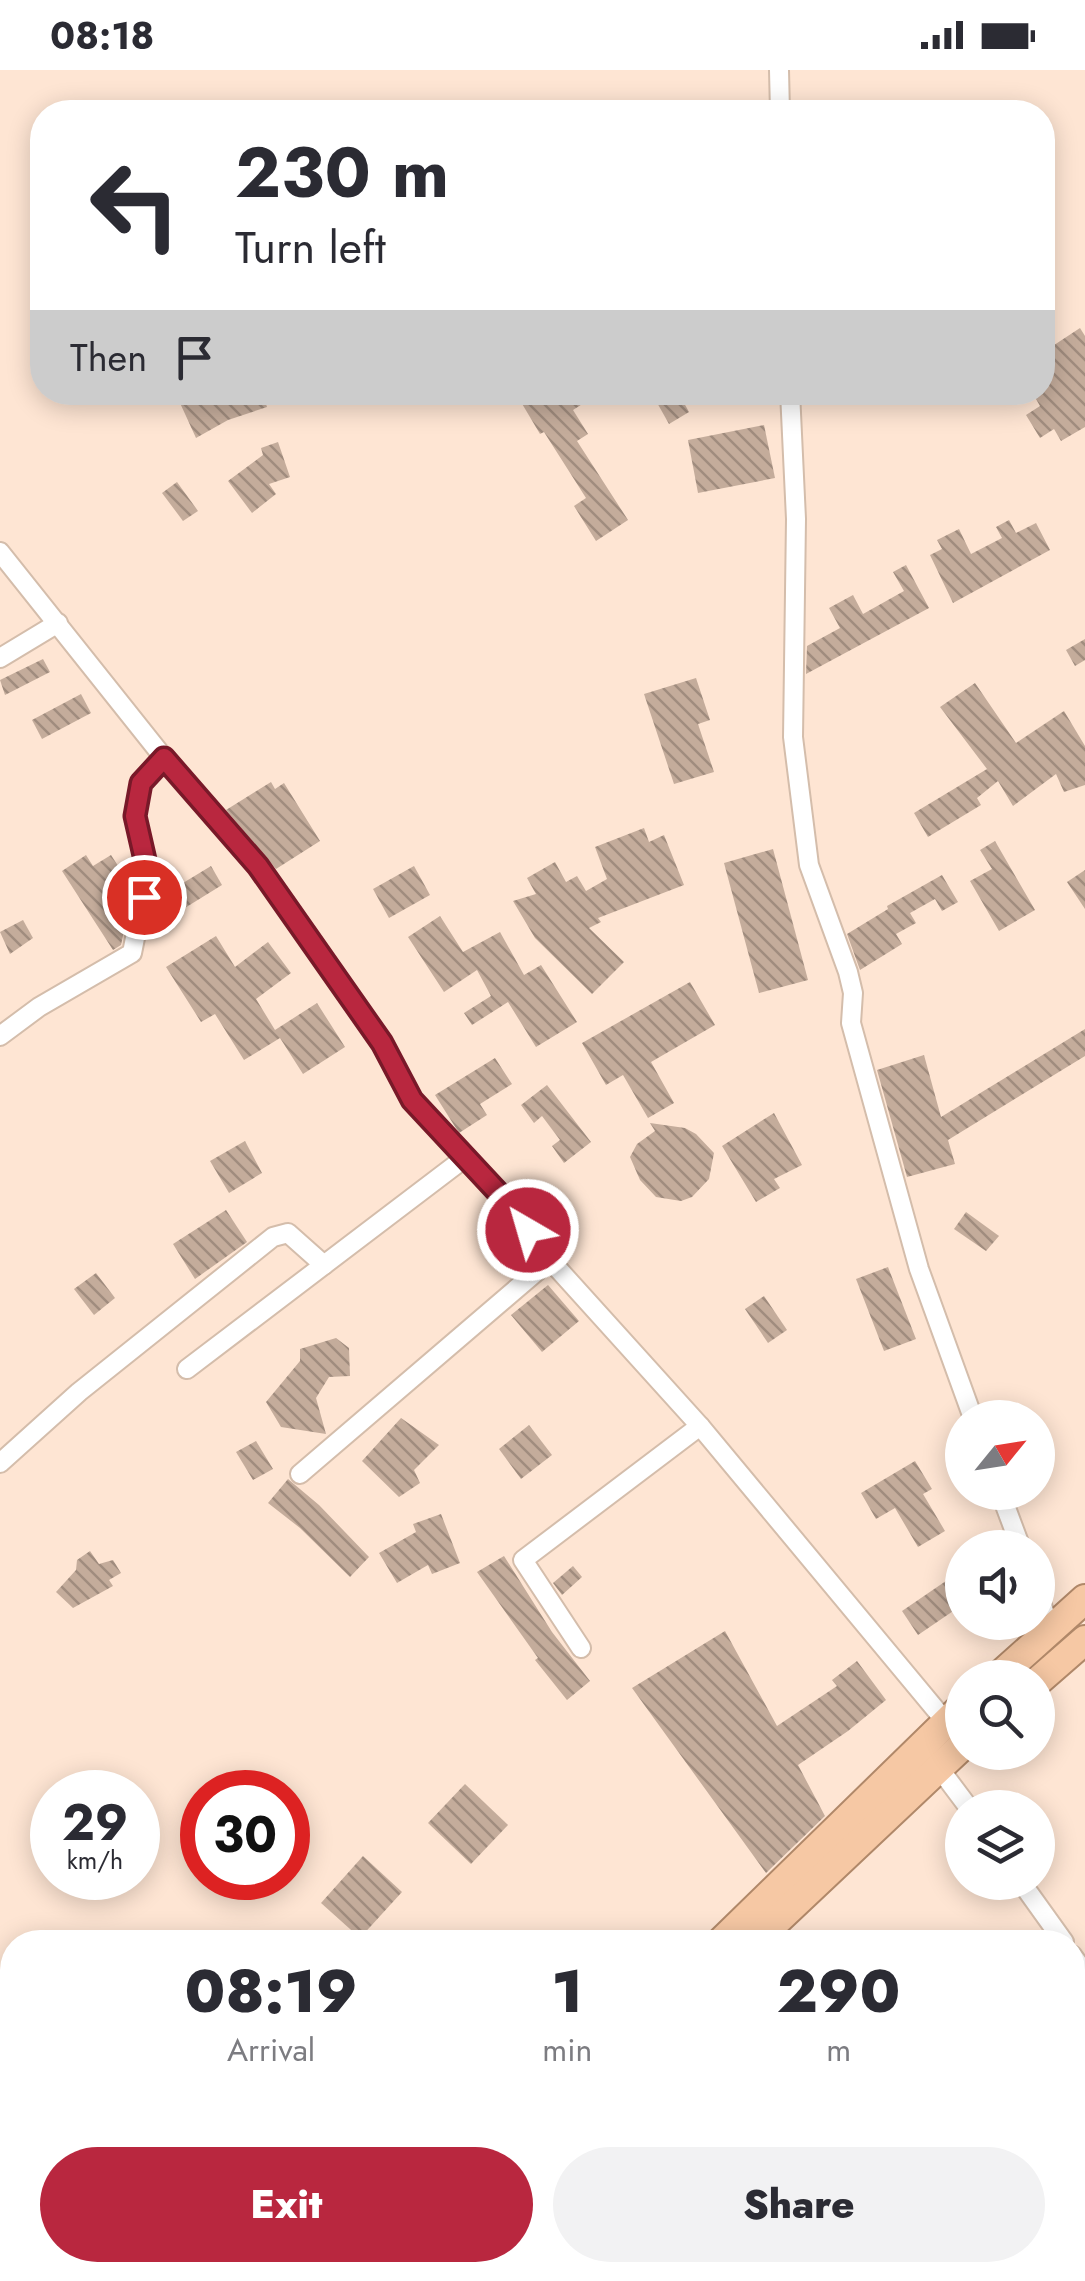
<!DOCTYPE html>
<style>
:root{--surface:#fff;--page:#f2f2f3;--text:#2b2b33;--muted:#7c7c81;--accent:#b9273f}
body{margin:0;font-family:Jost,sans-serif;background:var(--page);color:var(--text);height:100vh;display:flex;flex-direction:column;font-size:38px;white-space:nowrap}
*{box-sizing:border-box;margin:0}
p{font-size:32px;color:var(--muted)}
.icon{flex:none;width:55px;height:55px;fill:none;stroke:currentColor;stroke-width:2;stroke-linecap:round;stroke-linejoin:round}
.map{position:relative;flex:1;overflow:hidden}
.side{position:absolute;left:0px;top:1860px;width:1085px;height:352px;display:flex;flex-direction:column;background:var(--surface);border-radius:40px 40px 0 0;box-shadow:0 5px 25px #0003}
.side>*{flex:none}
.guide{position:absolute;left:30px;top:30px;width:1025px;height:305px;border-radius:40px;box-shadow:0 5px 25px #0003;background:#fff;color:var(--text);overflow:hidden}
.needle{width:65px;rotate:60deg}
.tools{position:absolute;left:945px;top:1330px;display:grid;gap:20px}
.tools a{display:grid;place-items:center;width:110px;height:110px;border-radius:50%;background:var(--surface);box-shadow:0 5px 25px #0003;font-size:50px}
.speed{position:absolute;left:30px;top:1700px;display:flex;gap:20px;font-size:50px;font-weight:700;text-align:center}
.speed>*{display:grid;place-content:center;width:130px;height:130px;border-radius:50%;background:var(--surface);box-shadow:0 5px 25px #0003;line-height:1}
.speed small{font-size:25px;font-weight:400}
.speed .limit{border:15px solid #d22;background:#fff;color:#111}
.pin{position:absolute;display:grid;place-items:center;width:85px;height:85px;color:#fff;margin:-42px;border:5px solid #fff;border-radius:50%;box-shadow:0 2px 10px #0007}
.me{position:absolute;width:110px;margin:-55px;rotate:322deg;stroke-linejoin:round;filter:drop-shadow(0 0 8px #0008)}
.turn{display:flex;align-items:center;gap:35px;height:210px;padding:0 40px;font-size:45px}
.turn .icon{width:130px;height:130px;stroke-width:2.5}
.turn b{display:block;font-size:70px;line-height:85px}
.then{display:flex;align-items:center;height:95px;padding:0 40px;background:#0003;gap:20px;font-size:38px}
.eta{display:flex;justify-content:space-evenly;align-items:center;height:170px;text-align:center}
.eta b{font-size:60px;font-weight:800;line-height:70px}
.primary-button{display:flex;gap:20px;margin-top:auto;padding:20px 40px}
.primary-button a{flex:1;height:115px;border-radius:60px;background:var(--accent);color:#fff;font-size:40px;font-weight:800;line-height:115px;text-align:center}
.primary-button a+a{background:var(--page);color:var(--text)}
.status{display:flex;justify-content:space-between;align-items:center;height:70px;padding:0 50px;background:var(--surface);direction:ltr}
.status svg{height:28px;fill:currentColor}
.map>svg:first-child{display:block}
.building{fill:url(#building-back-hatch)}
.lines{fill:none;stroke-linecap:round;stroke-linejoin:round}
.minor-casing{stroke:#d4bdab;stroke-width:22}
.trunk-casing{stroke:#b08869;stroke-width:32}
.minor{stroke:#fff;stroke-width:18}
.trunk{stroke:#f6c8a4;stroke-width:28}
.route-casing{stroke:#781929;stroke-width:25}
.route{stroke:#b9273f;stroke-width:18}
</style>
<div class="status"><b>08:18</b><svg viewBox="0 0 49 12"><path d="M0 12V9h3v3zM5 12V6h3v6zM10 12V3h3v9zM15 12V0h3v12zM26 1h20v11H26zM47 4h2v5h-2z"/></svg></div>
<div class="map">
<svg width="1085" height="2211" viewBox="0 0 1085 2211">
<defs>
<pattern id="building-back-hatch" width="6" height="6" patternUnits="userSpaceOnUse" patternTransform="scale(2.5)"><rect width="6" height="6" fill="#c4ac9b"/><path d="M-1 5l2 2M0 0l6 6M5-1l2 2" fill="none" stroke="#a08c7e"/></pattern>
</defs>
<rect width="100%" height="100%" fill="#fee5d3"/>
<g class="building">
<path d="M1080,258L1085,266V357L1061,371L1054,359L1040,368L1026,345L1040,336L1032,322H1042V283Z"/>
<path d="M175,322H262L267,337L228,350L196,368Z"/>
<path d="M538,322H601L573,340L588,364L577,371L628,450L596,471L574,436L586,428L544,362L540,364L521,332Z"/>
<path d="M651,322H678L689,342L669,354Z"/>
<path d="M764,355L775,408L698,423L688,370Z"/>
<path d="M278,372L290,407L269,414L276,424L252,443L228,411L263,385L261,378Z"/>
<path d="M177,412L198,441L183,451L162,423Z"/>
<path d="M1009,450L1016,463L1036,453L1050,480L953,533L930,485L942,479L937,470L959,459L971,484L1002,468L996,457Z"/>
<path d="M906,495L929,538L806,604L807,576L840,558L829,538L853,525L863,544L904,521L893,502Z"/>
<path d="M1085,569V590L1075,596L1066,580Z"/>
<path d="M43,589L50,602L5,625L0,610Z"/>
<path d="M696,608L710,650L698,654L714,702L674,714L644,624Z"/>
<path d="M975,613L1016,673L1064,641L1085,676V715L1064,722L1056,704L1013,736L998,711L977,728L981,735L928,767L914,743L987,699L940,637Z"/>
<path d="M81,624L91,643L42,669L32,650Z"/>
<path d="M271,712L275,719L284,713L320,771L276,799L226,740Z"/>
<path d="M644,758L649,772L664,765L684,815L598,848L601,852L589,858L624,892L592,924L535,868L513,831L536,824L527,808L555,792L566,812L577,806L586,821L607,809L595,777Z"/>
<path d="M995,771L1035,840L999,861L970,811L992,799L980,780Z"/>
<path d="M773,779L808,910L759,923L724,793Z"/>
<path d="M86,785L93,796L111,785L131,816L111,829L126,851L121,875L113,880L62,801Z"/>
<path d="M211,796L222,815L167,849L155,830Z"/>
<path d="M414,796L430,825L389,848L373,819Z"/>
<path d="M1085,800V839L1067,812Z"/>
<path d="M942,805L958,832L942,841L935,829L910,843L916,853L896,864L902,874L860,900L847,864L888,839L887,836Z"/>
<path d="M440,846L463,882L500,862L524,905L541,895L577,952L536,977L508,932L472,955L464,943L491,926L477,900L444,922L408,867Z"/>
<path d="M23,850L33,868L10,884L0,862Z"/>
<path d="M216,866L235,897L268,872L291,903L256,929L275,960L317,933L345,977L303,1004L280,968L244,990L215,944L201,952L166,897Z"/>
<path d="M690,912L715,955L651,992L674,1033L648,1048L623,1005L606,1015L582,973Z"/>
<path d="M1085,959V986L948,1070L955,1094L907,1107L877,1000L924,985L941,1047Z"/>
<path d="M495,988L512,1014L480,1034L487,1045L459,1063L435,1025Z"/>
<path d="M547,1015L591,1072L564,1093L552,1076L560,1070L542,1046L534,1053L521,1035Z"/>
<path d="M774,1043L802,1095L774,1109L780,1118L756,1132L722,1076Z"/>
<path d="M650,1053L685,1058L696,1064L714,1083L709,1109L692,1127L681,1131L656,1127L640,1110L630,1087L637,1074L655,1061Z"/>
<path d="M245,1071L262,1103L229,1123L210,1091Z"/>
<path d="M226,1140L247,1172L195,1209L173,1174Z"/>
<path d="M966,1142L999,1166L986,1181L954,1159Z"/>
<path d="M888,1197L916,1269L884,1281L856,1209Z"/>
<path d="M96,1203L115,1228L94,1245L74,1219Z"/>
<path d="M548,1215L579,1251L542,1282L511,1245Z"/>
<path d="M764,1226L787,1260L768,1273L745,1239Z"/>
<path d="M336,1268L349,1278L350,1306L329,1307L316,1328L326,1364L281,1357L266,1332L300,1291V1279Z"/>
<path d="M401,1348L439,1375L414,1400L420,1413L399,1427L362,1391Z"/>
<path d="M529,1355L552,1385L521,1409L499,1379Z"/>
<path d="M256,1371L273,1399L253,1410L236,1382Z"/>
<path d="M915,1391L932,1419L923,1424L945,1461L918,1477L895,1438L876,1449L861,1423Z"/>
<path d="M288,1409L319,1435L369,1487L350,1507L300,1458L268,1433Z"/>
<path d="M441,1444L460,1493L432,1504L428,1495L397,1513L379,1483L416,1462L413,1454Z"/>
<path d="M90,1481L99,1494L113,1490L121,1503L109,1510L113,1516L73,1538L56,1522L76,1500L77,1490Z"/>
<path d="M504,1486L552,1562L590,1611L567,1630L535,1590L538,1588L477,1502Z"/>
<path d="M573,1496L582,1507L562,1525L553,1513Z"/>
<path d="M962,1500V1535L918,1565L902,1541Z"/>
<path d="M725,1561L777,1656L837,1616L832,1610L857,1591L886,1630L848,1661L798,1695L825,1746L766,1803L632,1618Z"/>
<path d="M465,1714L508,1755L471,1794L428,1753Z"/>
<path d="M363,1786L402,1822L360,1868L321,1833Z"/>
</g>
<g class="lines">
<defs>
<g id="minor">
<path d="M779,0L780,42"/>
<path d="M790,322L796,449L793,667L809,795L848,902L853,923L851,953L919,1199L973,1348"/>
<path d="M0,482L164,688L258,796L382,973L412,1030L506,1131L550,1190L700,1356L946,1652"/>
<path d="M0,588L58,553"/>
<path d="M0,966L39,937L132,883L148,803L135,747L141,713L164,688"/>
<path d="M187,1299L466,1087"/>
<path d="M0,1393L79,1322L273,1167L288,1163L324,1195"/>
<path d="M300,1404L550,1190"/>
<path d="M1000,1422L1021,1478"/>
<path d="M1038,1524L1051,1561"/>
<path d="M581,1578L523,1490L700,1356"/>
<path d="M939,1698L969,1738"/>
<path d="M1021,1812L1064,1872"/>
<path d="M1072,1885L1085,1903"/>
</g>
<g id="trunk">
<path d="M997,1608L1085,1529"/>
<path d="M1038,1611L1085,1570"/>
<path d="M721,1872L962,1637"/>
<path d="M754,1872L962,1676"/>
<path d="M352,2211L364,2200"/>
<path d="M388,2211L400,2200"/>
</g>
</defs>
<use href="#minor" class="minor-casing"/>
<use href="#trunk" class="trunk-casing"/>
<use href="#minor" class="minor"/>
<use href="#trunk" class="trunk"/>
</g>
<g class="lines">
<defs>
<path id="route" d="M144,827L148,803L135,746L141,713L164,688L258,796L382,973L412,1030L506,1131L528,1160"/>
</defs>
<use href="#route" class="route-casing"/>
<use href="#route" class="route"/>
</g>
</svg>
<div class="tools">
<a><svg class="needle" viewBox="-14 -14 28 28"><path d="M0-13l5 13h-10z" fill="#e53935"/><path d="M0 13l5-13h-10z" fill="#7c7c81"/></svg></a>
<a><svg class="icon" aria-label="sound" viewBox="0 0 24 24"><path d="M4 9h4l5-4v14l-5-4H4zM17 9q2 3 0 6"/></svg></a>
<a><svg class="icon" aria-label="search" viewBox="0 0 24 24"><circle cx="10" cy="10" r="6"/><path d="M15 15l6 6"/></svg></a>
<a><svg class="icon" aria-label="layers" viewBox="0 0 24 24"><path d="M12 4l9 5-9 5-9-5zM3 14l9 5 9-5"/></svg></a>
</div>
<div class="speed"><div>29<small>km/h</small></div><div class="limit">30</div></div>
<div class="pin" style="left:144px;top:827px;background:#d93025"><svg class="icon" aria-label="arrive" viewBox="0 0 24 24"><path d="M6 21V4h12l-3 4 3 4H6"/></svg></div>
<svg class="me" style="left:528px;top:1160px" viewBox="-20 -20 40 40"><circle r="17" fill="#b9273f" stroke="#fff" stroke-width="3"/><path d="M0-11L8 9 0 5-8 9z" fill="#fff"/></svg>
<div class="guide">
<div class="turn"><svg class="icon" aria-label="left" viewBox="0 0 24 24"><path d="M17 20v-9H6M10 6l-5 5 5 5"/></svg><div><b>230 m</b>Turn left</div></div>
<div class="then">Then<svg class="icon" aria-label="arrive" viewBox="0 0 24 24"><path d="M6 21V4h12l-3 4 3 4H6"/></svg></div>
</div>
<section class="side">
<div class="eta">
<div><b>08:19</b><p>Arrival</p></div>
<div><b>1</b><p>min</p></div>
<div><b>290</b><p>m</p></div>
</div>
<div class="primary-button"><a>Exit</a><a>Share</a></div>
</section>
</div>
